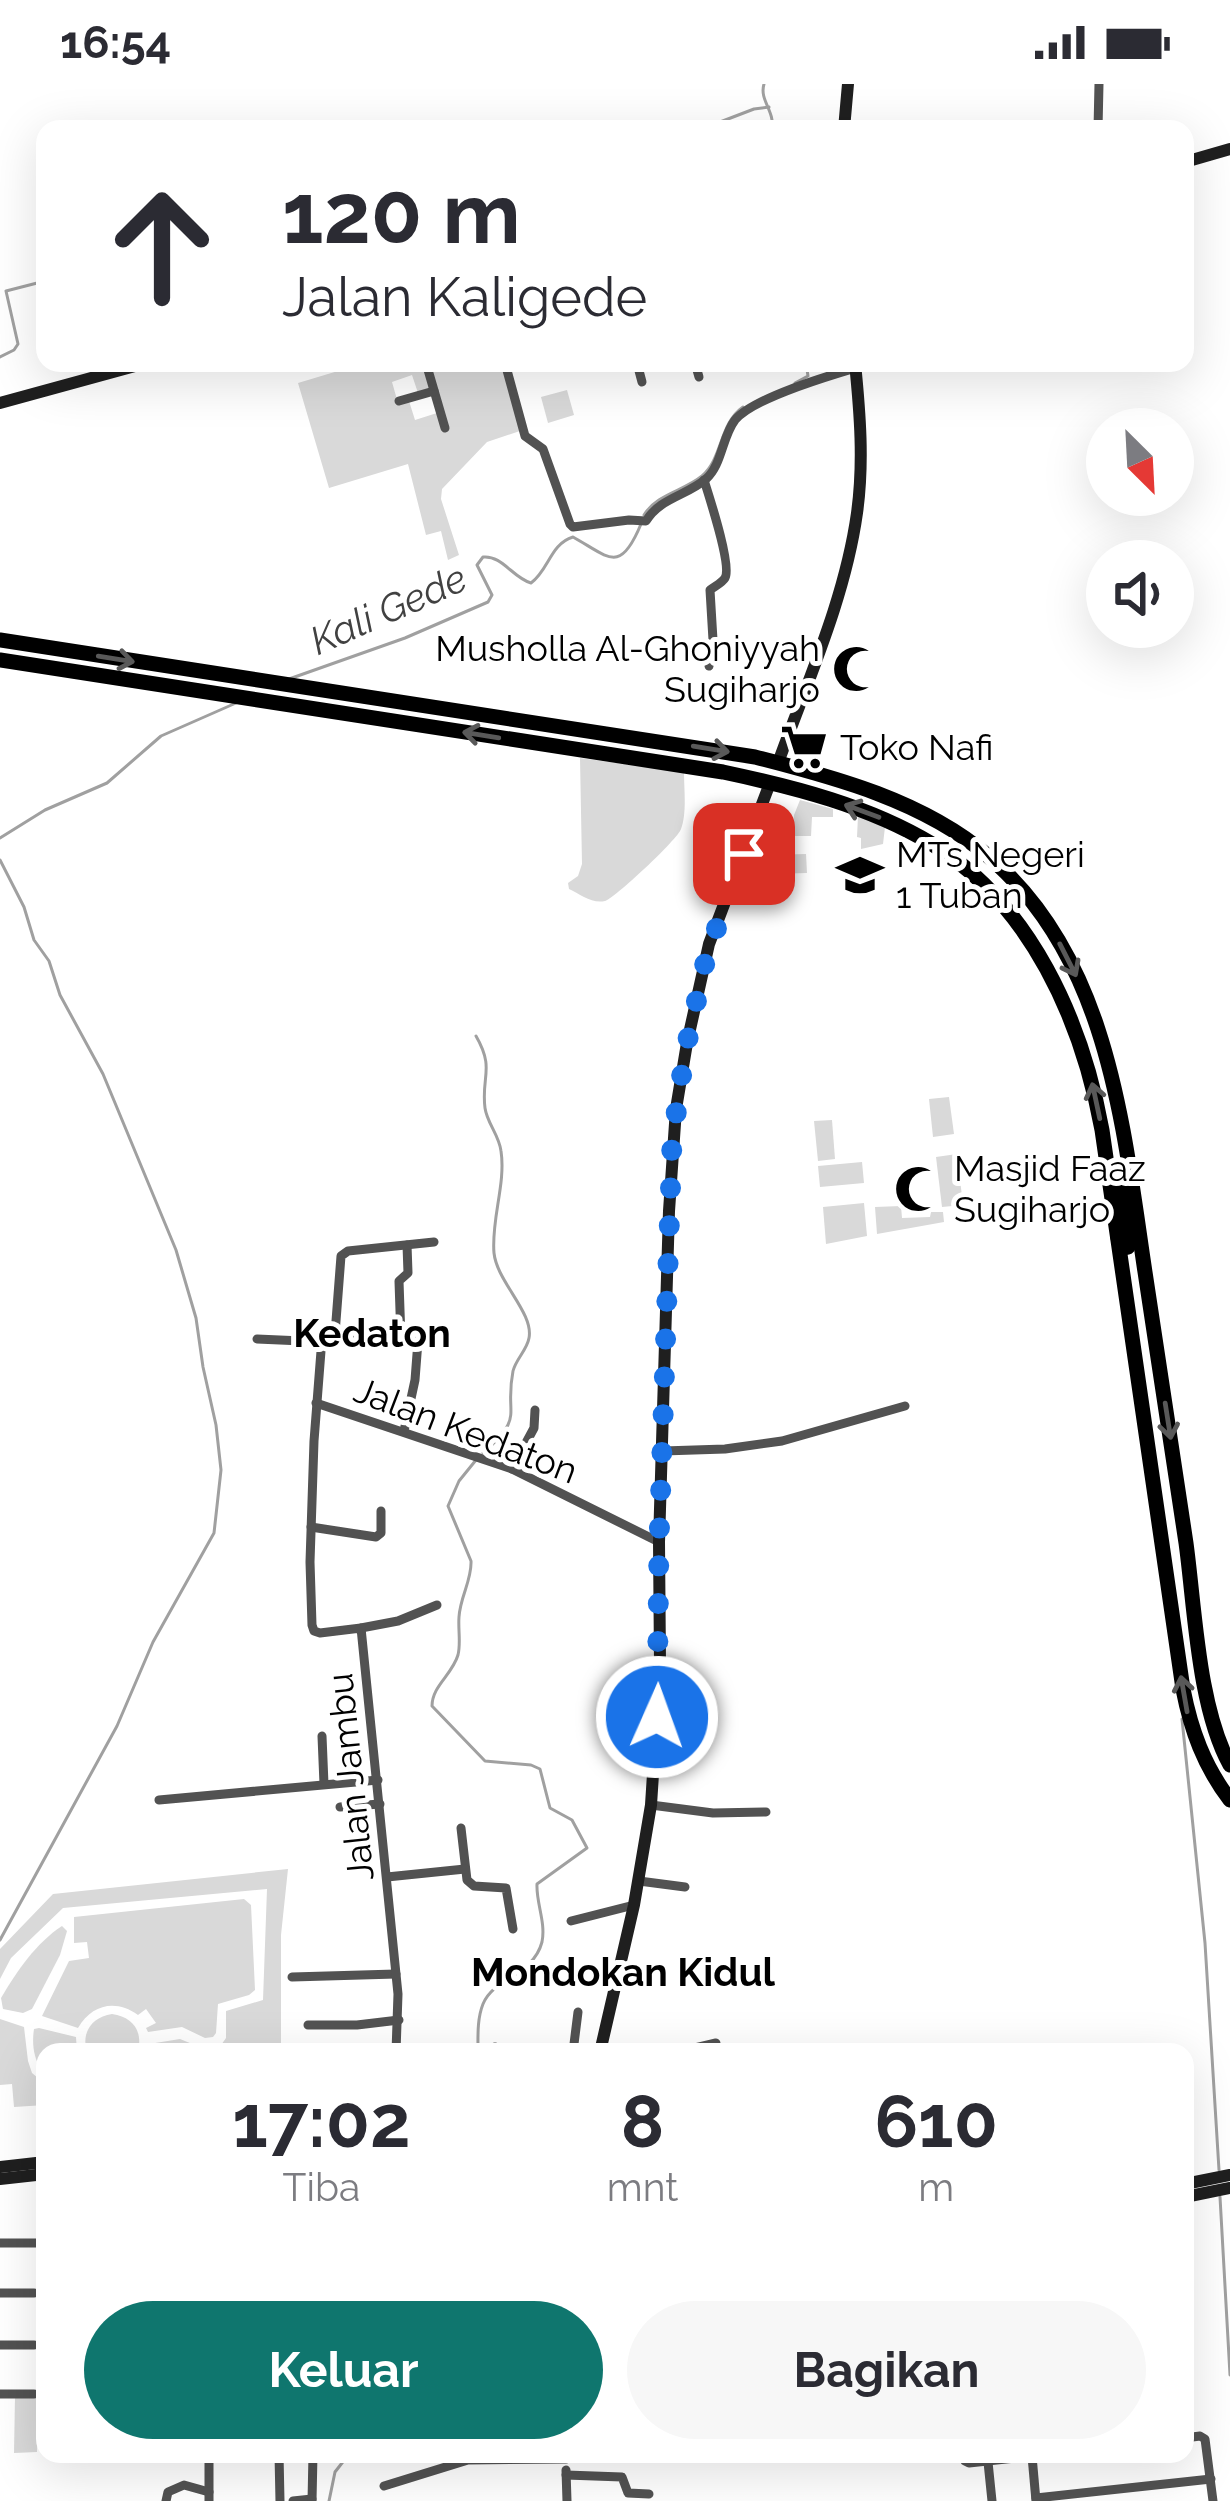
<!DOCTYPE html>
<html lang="id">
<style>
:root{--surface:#fff;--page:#f7f7f7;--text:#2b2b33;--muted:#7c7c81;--accent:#0f766e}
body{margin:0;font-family:Raleway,sans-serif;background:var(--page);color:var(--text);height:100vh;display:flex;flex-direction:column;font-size:45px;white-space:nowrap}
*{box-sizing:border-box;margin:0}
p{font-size:39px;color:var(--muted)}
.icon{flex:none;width:66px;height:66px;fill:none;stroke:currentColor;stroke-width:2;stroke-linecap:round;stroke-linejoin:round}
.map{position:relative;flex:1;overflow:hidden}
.panel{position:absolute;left:36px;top:1959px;width:1158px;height:420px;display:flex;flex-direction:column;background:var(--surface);border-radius:24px;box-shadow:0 12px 48px #0002}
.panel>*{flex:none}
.banner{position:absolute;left:36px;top:36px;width:1158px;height:252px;border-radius:24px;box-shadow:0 12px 48px #0002;background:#fff;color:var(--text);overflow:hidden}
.needle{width:78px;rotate:156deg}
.fabs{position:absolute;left:1086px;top:324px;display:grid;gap:24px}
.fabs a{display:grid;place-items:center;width:108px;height:108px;border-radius:50%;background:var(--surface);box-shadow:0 12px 48px #0002;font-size:60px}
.pin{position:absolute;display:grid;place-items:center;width:102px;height:102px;color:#fff;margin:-51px;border-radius:24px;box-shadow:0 6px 18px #0006}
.me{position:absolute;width:132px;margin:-66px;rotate:2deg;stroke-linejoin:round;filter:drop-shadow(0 0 9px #0008)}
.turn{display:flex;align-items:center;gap:42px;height:252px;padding:0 48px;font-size:54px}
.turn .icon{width:156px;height:156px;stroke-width:2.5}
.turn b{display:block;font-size:84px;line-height:102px}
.eta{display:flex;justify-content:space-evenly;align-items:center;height:204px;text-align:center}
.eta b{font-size:72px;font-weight:700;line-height:84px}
.primary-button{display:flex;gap:24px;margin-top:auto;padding:24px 48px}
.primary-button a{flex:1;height:138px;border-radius:72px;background:var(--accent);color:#fff;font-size:48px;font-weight:700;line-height:138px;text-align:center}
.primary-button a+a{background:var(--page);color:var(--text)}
.status{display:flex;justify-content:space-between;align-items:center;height:84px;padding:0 60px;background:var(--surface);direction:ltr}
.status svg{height:33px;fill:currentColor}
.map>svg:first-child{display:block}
.green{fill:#d9d9d9;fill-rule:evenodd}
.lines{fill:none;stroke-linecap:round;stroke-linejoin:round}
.stream{stroke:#a0a0a0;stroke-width:3}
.street{stroke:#525252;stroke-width:9}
.secondary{stroke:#1f1f1f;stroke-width:12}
.highway{stroke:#000;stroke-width:15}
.oneway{stroke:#595959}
.route{stroke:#1a73e8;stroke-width:21;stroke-dasharray:0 37.8}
.labels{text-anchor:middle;stroke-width:10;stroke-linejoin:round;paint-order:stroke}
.poi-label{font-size:36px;fill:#000;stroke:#fff;text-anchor:start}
.street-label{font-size:36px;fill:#000;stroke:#fff}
.water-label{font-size:39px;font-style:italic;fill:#414141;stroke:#fff}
.neighbourhood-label{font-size:39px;font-weight:bold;fill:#000;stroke:#fff}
</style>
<div class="status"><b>16:54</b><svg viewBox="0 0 49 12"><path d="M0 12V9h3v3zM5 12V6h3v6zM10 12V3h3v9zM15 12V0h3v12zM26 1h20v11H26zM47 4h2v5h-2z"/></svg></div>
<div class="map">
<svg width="1230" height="2417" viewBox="0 0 1230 2417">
<rect width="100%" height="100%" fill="#fff"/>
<g class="green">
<path d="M347,279H501L520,347L487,358L442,405L441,415L459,471L448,476L441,447L426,451L408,380L329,404L298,299L348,284ZM412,291L418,309L431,306L437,329L415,336L409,317L398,319L392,298Z"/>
<path d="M567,306L574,331L548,339L541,313Z"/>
<path d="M580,674L684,688C684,706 687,729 681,745C678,755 614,815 605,817C592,820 580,810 569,805L568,799L578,792L582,780Z"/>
<path d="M800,716L833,725V733H812L811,752H793L794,731Z"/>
<path d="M858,732L885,743L883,760L861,765V754L857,753Z"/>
<path d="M806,770L807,789L772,790L771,771Z"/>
<path d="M865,774L873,802L849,808L847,775Z"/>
<path d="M949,1013L954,1050L933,1053L929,1015Z"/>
<path d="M832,1036L835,1075L818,1077L814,1037Z"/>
<path d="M957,1070L963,1121L942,1123L936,1073Z"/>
<path d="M862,1078L864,1099L820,1103L818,1082Z"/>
<path d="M864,1119L867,1152L826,1160L823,1123Z"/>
<path d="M901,1122L902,1134L930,1133L931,1128H943L944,1138L877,1150L875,1123Z"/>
<path d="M288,1785L281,1851V1968H147L149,1960L180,1955L207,1966L219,1964L226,1954V1927L263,1916L267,1805L63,1824L11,1874L0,1895V1865L53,1810Z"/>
<path d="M244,1815L251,1821L255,1906L249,1911L218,1920L216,1949L213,1953L205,1954L182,1943L148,1948L146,1944L156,1939L146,1925L138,1931C116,1915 92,1920 78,1944L42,1932L69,1877L89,1874L87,1858L74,1859V1833Z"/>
<path d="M62,1842L67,1847L60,1871L32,1925L23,1929L3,1925L1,1914C17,1887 36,1859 62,1842Z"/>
<path d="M112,1930C133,1933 143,1947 138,1968H87C81,1948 92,1933 112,1930Z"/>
<path d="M0,1935L24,1943L28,1977L32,1989L38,1994L45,1993V2021L14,2023L12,2000L0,2001Z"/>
<path d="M39,1944L76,1953L77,1968H45V1984L41,1985C33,1973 32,1958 34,1945Z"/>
<path d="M38,2312L37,2368L14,2369L15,2313Z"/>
</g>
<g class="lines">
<g class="stream">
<path d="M764,0C759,16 775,27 772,45"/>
<path d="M648,45H654"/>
<path d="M677,45L707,43L754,25L769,23"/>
<path d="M0,273L14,266L18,260L6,207L45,197"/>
<path d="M795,299L808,292L806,279"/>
<path d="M644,431C657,410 684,407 702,392C723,374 719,340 743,323"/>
<path d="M289,595L405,554L488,518L492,511L477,481L483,473C502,471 513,494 531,499C549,486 550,460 573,453C609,473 620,491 641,440"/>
<path d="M0,754L45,726L107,699L161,652L236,619"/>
<path d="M0,776L24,823L34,856L49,877L60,911L103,990L176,1166L196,1234L203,1283L216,1341L221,1386L214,1449L153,1558L117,1642L0,1856"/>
<path d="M476,952C495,985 481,992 485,1024C487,1039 499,1051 501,1067C506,1100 491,1135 494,1169C497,1198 534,1229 529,1254C527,1266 516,1275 513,1287C504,1333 526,1331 483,1369"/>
<path d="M476,1376L459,1397L448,1422L471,1477C472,1496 460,1513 459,1533C458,1546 461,1559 458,1571C452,1591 432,1602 432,1622L485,1677L531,1681L540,1685L550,1724L572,1736L587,1764L537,1800C536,1819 546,1838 542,1858C533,1892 494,1893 483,1920C477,1935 478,1952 478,1968"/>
<path d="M1182,1635L1205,1859L1219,2086"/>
<path d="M1220,2113L1230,2291"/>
<path d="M329,2417L335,2388L349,2370"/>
</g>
<g class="street">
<path d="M1098,45L1099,0"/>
<path d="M426,279L445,344"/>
<path d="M505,279L525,352L543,365L570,440L573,443L629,436L646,437C660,414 686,412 706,395C722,381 722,353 735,336C753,314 828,292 855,284"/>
<path d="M637,279L642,298"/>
<path d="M695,279L699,293"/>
<path d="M399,317L434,307"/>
<path d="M704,396C709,412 732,482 725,494C722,499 715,502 710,506L713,556L709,582"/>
<path d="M257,1255L325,1258"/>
<path d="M332,1255L435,1258"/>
<path d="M401,1256L399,1197L408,1189L407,1161"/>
<path d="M316,1319L512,1385L659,1458"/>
<path d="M404,1347L415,1296L418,1257"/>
<path d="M663,1367L725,1365L782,1357L905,1322"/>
<path d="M512,1385L534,1344L535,1326"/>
<path d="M311,1443L376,1453L381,1449V1427"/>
<path d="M361,1544L398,1537L437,1521"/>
<path d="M322,1652L324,1700"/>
<path d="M159,1716L378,1696"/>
<path d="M651,1721L713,1729L766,1728"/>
<path d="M340,1723L380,1720"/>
<path d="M461,1744L467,1796L474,1802L506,1804L513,1845"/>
<path d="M387,1793L465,1785"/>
<path d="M639,1797L685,1803"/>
<path d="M571,1837L634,1821"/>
<path d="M292,1893L396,1890"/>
<path d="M308,1941H357L399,1936"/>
<path d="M495,1963V1968"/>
<path d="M396,1968L398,1910L361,1544L320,1549L314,1547L312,1541L310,1478L314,1357L321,1267L324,1259L333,1255L335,1250L341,1172L348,1167L434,1158"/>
<path d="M573,1968L578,1928"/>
<path d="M678,1968L716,1959"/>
<path d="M0,2159H36"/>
<path d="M0,2209H34"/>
<path d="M0,2261H34"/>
<path d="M0,2310H34"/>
<path d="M1185,2354L1200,2352L1205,2355L1213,2417"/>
<path d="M279,2370L280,2417"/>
<path d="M964,2370L965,2377L969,2379L1052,2370"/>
<path d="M1032,2372L1036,2417"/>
<path d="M988,2378L992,2417"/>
<path d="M566,2386L567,2417"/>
<path d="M566,2391L622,2393L628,2409L649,2410"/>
<path d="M384,2402L468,2376L566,2375"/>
<path d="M1036,2414L1211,2395"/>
<path d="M166,2417L168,2408L184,2401L209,2408"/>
<path d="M209,2417V2370"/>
<path d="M293,2417L312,2415"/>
<path d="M312,2417L313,2370"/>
</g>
<g class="secondary">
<path d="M844,45L848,0"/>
<path d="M1185,78L1230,65"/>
<path d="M0,319L146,279"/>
<path d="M778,679C807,598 845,515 857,429C864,379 860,329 855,279"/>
<path d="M600,1968L634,1821L651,1721L660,1581L659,1458L669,1127L676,1025L687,959L709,860L770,699"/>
<path d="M0,2083L45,2078"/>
<path d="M0,2095L45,2090"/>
<path d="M1185,2100L1230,2091"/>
<path d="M1185,2113L1230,2104"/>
</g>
<g class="highway">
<path d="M0,556L755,673C834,693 924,717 988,772C1109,874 1123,1042 1145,1188C1159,1278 1173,1368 1186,1459C1195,1525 1198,1623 1230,1681"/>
<path d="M0,576L723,688C794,703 869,722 932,760C1031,820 1082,937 1102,1046L1183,1605C1191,1646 1204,1682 1230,1716"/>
<path d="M1118,1154L1122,1164L1128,1163L1121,1098"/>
</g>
</g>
<defs><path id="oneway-shaft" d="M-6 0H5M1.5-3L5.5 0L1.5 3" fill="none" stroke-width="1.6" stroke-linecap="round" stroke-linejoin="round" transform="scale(3)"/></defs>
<g class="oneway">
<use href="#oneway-shaft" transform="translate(116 575) rotate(9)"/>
<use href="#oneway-shaft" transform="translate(481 651) rotate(-171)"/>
<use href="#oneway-shaft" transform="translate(711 665) rotate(9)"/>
<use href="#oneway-shaft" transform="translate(862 727) rotate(-160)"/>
<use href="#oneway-shaft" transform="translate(1068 876) rotate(63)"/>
<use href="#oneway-shaft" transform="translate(1096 1017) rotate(-102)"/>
<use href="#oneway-shaft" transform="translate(1168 1337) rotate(81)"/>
<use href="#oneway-shaft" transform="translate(1184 1610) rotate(-100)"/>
</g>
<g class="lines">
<path class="route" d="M657,1633L659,1458L672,1058L685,968L707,870L744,770"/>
</g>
<defs>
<symbol id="mosque-bare" viewBox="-9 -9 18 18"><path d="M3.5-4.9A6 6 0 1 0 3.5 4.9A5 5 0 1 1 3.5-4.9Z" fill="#000" stroke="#fff" stroke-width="2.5" paint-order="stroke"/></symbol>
<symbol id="supermarket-bare" viewBox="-9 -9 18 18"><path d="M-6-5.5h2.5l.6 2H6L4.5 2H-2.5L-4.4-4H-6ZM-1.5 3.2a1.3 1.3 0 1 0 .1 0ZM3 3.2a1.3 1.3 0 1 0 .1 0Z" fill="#000" stroke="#fff" stroke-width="2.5" paint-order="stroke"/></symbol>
<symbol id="school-bare" viewBox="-9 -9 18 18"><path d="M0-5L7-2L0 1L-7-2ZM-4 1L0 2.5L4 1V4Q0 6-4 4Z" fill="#000" stroke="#fff" stroke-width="2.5" paint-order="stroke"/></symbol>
</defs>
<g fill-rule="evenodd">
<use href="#mosque-bare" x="823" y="552" width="66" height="66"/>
<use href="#supermarket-bare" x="771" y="630" width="66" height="66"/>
<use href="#school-bare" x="827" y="758" width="66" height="66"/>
<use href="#mosque-bare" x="885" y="1072" width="66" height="66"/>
</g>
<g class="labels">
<g class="poi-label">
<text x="820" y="577" text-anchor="end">Musholla Al-Ghoniyyah<tspan x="820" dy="41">Sugiharjo</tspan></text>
<text x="840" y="676">Toko Nafi</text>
<text x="896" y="783">MTs Negeri<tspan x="896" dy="41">1 Tuban</tspan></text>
<text x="954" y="1097">Masjid Faaz<tspan x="954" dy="41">Sugiharjo</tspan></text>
</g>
<g class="street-label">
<text transform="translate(466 1346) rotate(21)" y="13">Jalan Kedaton</text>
<text transform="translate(350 1693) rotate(-96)" y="13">Jalan Jambu</text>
</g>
<g class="water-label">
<text transform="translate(388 525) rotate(-24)" y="14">Kali Gede</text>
</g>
<g class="neighbourhood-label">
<text x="372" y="1263">Kedaton</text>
<text x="623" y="1902">Mondokan Kidul</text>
</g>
</g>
</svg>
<div class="fabs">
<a><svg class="needle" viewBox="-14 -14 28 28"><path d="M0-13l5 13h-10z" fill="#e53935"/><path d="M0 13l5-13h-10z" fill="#7c7c81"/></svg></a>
<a><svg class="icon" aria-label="sound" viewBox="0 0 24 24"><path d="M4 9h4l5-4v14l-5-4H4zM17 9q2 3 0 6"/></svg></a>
</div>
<div class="pin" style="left:744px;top:770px;background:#d93025"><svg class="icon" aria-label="arrive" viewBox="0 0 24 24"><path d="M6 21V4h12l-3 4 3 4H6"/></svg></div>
<svg class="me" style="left:657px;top:1633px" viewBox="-20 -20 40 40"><circle r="17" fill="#1a73e8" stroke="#fff" stroke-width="3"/><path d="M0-11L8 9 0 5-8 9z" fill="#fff"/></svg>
<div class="banner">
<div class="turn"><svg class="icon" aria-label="ahead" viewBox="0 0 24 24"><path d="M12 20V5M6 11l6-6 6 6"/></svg><div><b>120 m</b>Jalan Kaligede</div></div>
</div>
<section class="panel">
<div class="eta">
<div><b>17:02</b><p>Tiba</p></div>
<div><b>8</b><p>mnt</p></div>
<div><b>610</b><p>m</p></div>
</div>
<div class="primary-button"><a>Keluar</a><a>Bagikan</a></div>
</section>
</div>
